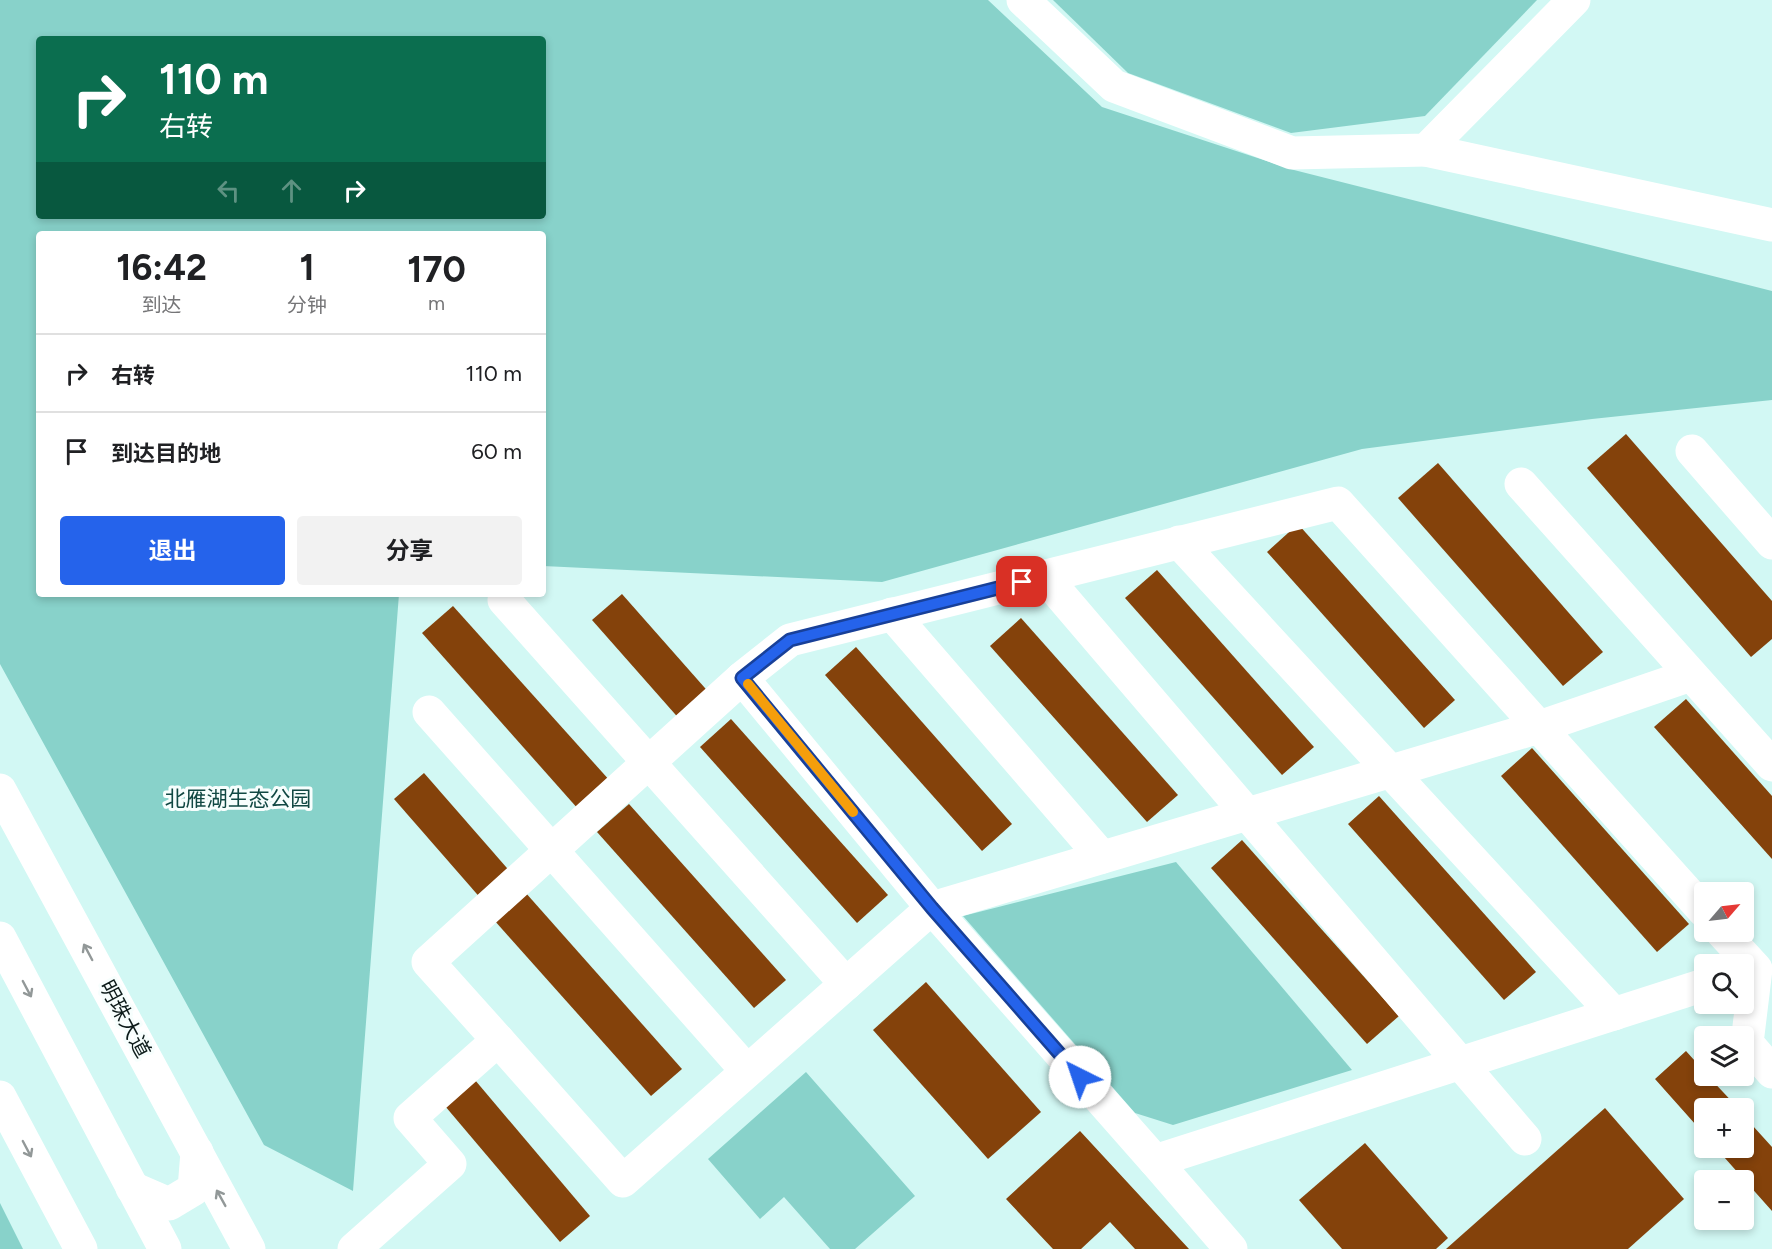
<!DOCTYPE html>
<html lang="zh">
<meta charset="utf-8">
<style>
:root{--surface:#fff;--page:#f2f2f2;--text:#202124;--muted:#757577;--line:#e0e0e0;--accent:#2563eb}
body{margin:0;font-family:Figtree,"Noto Sans SC",sans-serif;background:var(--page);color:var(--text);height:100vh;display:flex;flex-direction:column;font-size:22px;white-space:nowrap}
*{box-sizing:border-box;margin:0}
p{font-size:20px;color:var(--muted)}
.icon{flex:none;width:33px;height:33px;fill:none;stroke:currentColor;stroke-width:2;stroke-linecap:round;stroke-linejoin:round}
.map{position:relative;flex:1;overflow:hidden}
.side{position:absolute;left:36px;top:231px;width:510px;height:366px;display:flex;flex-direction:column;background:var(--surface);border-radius:6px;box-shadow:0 3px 9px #0003}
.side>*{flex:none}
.banner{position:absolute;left:36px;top:36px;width:510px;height:183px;border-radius:6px;box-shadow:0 3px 9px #0003;background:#0b6e4f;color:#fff;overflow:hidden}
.needle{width:39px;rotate:62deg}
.controls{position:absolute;left:1694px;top:882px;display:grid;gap:12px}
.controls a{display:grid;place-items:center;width:60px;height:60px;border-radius:6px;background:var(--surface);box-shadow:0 3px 9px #0003;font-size:30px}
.pin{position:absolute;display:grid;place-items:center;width:51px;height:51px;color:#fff;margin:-26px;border-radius:12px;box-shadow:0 3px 9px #0006}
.me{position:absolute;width:66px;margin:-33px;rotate:319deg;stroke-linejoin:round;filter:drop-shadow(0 0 4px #0008)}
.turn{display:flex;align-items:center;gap:21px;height:126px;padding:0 24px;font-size:27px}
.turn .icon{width:78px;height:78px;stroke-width:2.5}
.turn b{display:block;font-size:42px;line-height:51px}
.lanes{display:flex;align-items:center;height:57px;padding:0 24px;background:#0003;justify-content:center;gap:30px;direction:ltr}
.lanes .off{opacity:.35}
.eta{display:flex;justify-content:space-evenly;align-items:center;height:102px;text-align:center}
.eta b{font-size:36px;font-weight:700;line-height:42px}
.primary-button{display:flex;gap:12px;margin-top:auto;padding:12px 24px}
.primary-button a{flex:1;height:69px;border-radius:6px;background:var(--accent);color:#fff;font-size:24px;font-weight:700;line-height:69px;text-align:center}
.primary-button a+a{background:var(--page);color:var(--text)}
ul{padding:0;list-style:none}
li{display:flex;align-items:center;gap:18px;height:78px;padding:0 24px;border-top:2px solid var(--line)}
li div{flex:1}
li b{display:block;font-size:22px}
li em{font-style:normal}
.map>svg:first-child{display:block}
.green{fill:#88d2ca;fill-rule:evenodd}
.building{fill:#84420b}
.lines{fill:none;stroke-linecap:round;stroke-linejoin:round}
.minor{stroke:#fff;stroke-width:33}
.major{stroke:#fff;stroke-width:33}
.oneway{stroke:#929898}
.route-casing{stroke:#184099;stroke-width:15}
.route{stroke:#2563eb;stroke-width:10}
.slow{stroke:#f59e0b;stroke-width:10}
.labels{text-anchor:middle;stroke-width:6;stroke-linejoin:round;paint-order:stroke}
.park-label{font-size:21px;fill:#114843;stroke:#f7fefd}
.street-label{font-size:21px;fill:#0d1b1a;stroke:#f7fefd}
</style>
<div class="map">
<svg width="1772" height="1249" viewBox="0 0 1772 1249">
<rect width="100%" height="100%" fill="#d2f8f4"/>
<g class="green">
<path d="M0,0H988L1102,107L1294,170L1772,291V400L1592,419L1362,449L882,582L543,566V234H39V594H399L353,1191L264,1145L0,664ZM39,39H543V216H39Z"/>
<path d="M1053,0H1537L1425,116L1291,133L1128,73Z"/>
<path d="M1176,862L1352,1070L1173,1125L1135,1113L963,916Z"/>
<path d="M806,1072L915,1196L855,1249H830L784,1197L760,1219L708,1159Z"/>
<path d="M0,1203L23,1249H0Z"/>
</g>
<g class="building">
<path d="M1626,434L1772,601V639L1751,657L1587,468Z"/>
<path d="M1438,463L1603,652L1563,686L1398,498Z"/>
<path d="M1298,524L1455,700L1424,728L1267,552Z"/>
<path d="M1157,570L1314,747L1282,775L1125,598Z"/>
<path d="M622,594L712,696L682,722L592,620Z"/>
<path d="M453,606L611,782L579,810L422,633Z"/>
<path d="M1021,618L1178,795L1147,822L990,646Z"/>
<path d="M856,647L1012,824L982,851L825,675Z"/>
<path d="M1686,699L1772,796V859L1654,727Z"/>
<path d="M731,719L888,895L857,923L700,747Z"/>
<path d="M1532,748L1689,924L1657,952L1501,776Z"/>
<path d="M424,773L513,875L483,901L394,799Z"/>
<path d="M1379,796L1536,972L1504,1000L1348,824Z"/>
<path d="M629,804L786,980L754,1008L597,832Z"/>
<path d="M1242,840L1399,1016L1367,1044L1211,868Z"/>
<path d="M525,892L682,1069L651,1096L494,920Z"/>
<path d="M926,982L1041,1112L988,1159L873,1030Z"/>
<path d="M1686,1051L1704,1071V1076H1708L1738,1108H1704V1134L1655,1079Z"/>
<path d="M475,1080L590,1216L560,1242L445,1106Z"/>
<path d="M1605,1108L1684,1199L1628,1249H1446Z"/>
<path d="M1743,1115L1772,1147V1211L1716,1148H1743Z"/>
<path d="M1080,1131L1189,1249H1135L1110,1222L1081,1249H1053L1006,1199Z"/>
<path d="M1365,1143L1448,1238L1436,1249H1342L1299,1200Z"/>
</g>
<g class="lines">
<g class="minor">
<path d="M1023,0L1114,86L1292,153L1426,150L1574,0"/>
<path d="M1426,150L1772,225"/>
<path d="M1692,451L1772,543"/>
<path d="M1521,484L1772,765"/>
<path d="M1179,542L1614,1014"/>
<path d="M1044,576L1525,1139"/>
<path d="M504,600L846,984"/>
<path d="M892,614L1102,857"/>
<path d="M1691,675L1539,727L932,908L742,678L790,640L1338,503L1704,911"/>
<path d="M429,712L747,1071"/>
<path d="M1722,932L1756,969L1747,1043L1772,1072"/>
<path d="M498,1040L428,962L742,678"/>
<path d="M0,1097L81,1249"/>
<path d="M354,1249L450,1164L410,1118L498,1040L623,1181L932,908L1155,1161"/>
<path d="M1231,1249L1155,1161L1704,985"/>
</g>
<g class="major">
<path d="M0,790L249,1249"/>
<path d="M0,938L165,1249"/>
<path d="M132,1188L169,1204L194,1189L197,1152"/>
</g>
</g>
<defs><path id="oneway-shaft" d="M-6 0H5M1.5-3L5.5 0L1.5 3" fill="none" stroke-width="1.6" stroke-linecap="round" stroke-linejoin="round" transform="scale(1.5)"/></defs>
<g class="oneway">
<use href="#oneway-shaft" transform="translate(88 952) rotate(-118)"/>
<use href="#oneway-shaft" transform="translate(27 989) rotate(62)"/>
<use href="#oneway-shaft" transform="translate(27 1149) rotate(62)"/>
<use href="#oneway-shaft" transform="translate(221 1198) rotate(-119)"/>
</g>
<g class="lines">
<defs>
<path id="route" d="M1022,582L790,640L742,678L932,908L1080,1077"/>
</defs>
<use href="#route" class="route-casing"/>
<use href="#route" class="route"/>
<path class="slow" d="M748,684L853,812"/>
</g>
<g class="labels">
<g class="park-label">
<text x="238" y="806">北雁湖生态公园</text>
</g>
<g class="street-label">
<text transform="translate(125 1019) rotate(62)" y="7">明珠大道</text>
</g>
</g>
</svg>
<div class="controls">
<a><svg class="needle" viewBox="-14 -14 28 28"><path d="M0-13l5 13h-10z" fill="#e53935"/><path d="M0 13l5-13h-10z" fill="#757577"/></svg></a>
<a><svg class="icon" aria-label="search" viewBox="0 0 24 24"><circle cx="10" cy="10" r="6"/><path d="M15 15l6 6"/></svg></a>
<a><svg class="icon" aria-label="layers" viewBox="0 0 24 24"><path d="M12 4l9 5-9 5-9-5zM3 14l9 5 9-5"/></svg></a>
<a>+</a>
<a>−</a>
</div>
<div class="pin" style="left:1022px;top:582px;background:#d93025"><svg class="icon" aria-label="arrive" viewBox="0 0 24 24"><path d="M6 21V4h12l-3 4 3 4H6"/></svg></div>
<svg class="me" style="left:1080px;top:1077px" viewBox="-20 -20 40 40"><circle r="19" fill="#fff"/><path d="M0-13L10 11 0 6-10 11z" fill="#2563eb"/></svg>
<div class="banner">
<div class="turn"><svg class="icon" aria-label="right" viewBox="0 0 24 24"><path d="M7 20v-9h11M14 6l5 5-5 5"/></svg><div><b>110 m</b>右转</div></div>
<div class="lanes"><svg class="icon off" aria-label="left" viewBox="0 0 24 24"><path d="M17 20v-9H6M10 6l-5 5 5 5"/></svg><svg class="icon off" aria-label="ahead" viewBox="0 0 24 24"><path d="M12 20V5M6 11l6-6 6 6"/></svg><svg class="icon" aria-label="right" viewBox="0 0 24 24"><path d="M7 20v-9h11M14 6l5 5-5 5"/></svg></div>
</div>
<section class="side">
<div class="eta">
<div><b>16:42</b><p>到达</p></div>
<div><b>1</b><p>分钟</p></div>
<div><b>170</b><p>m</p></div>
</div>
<ul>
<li><svg class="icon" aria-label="right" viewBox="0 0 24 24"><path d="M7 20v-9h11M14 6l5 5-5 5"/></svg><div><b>右转</b></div><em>110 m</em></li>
<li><svg class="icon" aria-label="arrive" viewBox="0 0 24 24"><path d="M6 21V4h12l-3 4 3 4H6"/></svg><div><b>到达目的地</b></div><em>60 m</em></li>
</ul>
<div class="primary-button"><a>退出</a><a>分享</a></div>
</section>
</div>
